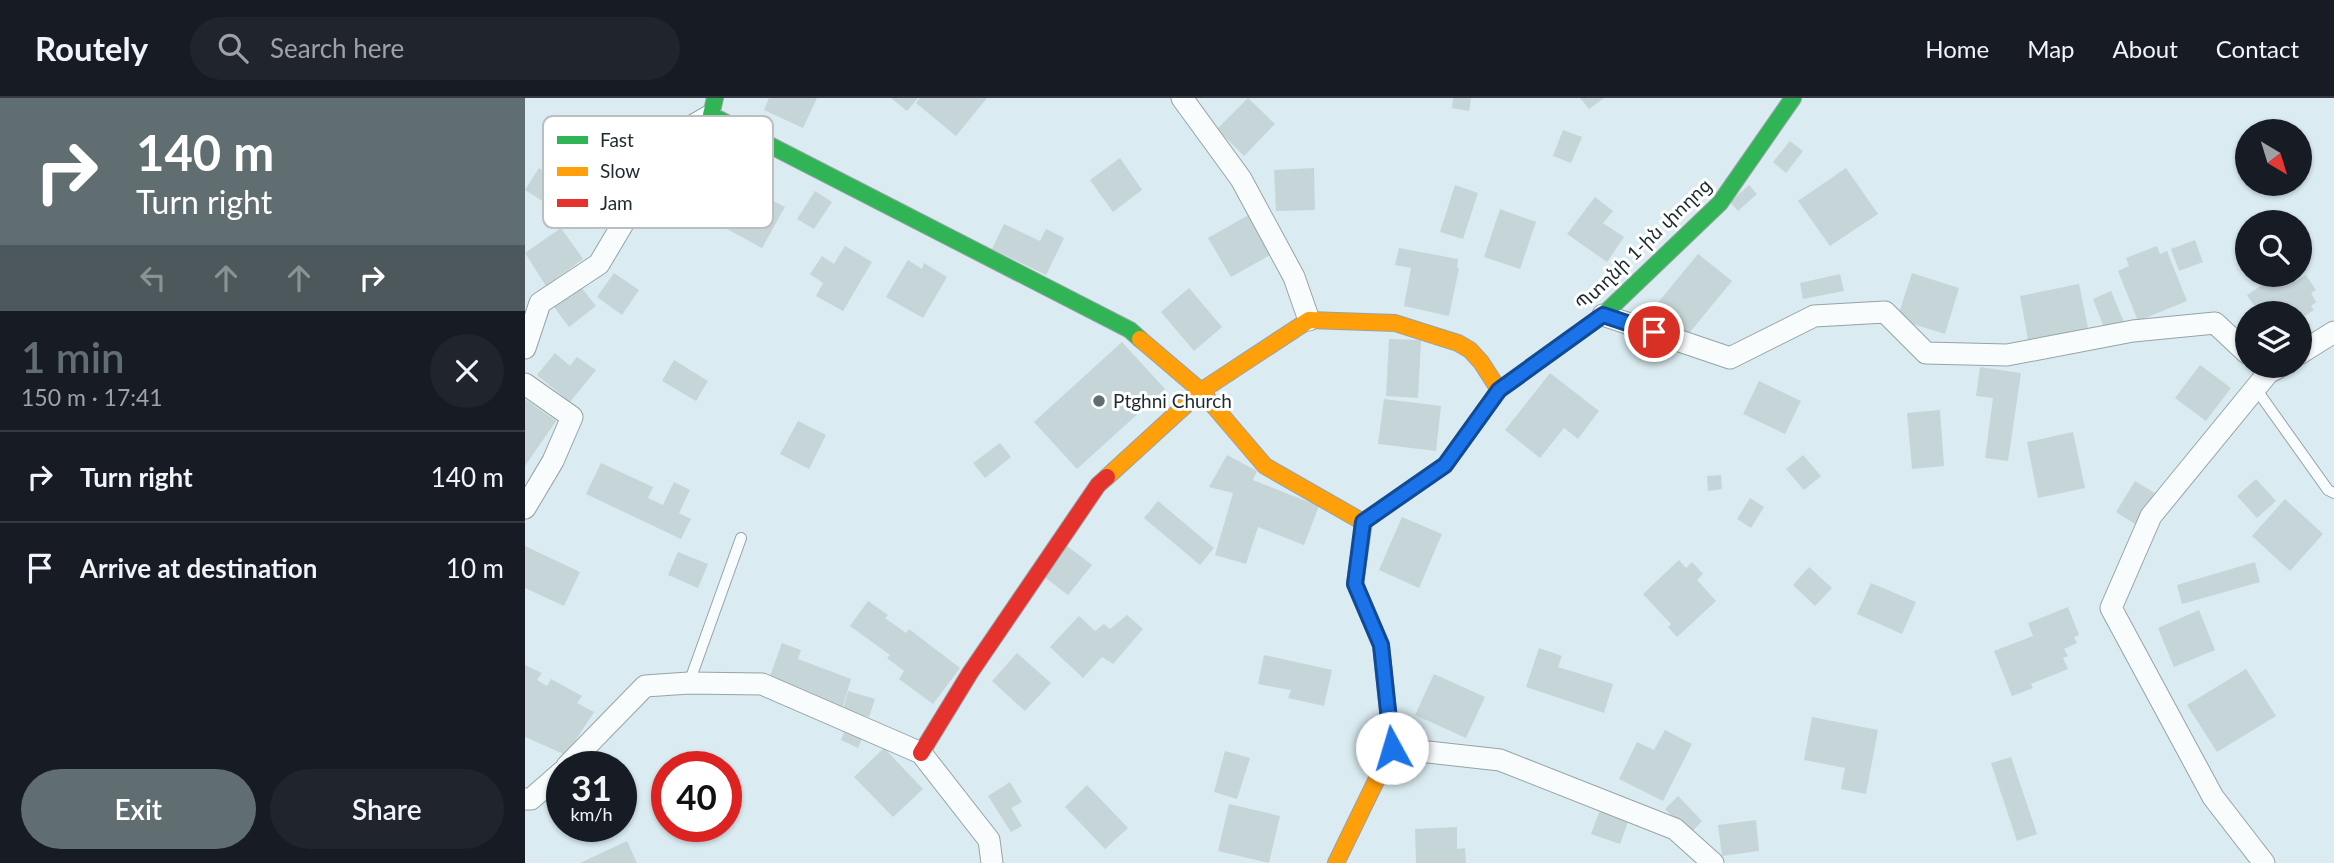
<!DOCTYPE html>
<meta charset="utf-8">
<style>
:root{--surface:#171b24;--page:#20242c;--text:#f1f3f6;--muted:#9ea1a6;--line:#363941;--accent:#606e72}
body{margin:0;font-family:Lato,"Noto Sans Armenian",sans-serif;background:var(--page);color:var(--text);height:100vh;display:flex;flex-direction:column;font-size:26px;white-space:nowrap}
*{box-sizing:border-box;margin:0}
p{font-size:23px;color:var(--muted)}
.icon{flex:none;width:38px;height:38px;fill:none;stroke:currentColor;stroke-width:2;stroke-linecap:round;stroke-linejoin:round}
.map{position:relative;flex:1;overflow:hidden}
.sheet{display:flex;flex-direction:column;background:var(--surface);width:525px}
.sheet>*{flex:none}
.banner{background:#606e72;color:#fff;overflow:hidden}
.needle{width:46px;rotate:142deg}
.tools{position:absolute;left:1710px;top:21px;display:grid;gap:14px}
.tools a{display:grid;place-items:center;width:77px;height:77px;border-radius:50%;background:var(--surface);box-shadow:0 2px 5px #0004;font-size:35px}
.speed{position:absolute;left:21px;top:653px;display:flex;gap:14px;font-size:35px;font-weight:700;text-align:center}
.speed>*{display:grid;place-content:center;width:91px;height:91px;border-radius:50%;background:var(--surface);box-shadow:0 2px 5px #0004;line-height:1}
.speed small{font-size:18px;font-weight:400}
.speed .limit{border:10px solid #d22;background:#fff;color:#111}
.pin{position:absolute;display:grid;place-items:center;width:60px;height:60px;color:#fff;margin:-30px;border:4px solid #fff;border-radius:50%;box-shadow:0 2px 7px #0007}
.me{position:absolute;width:77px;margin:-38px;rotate:354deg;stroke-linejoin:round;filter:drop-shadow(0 0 5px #0008)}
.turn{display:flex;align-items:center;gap:24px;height:147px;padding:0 21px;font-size:32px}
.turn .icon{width:91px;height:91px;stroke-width:2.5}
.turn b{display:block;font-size:49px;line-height:60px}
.lanes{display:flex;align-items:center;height:66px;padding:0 21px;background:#0003;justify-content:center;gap:35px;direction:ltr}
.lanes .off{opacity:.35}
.round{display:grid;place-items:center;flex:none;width:74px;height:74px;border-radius:37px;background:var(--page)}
.head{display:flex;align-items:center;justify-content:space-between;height:119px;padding:0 21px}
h1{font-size:42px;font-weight:600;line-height:52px;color:var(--accent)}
.button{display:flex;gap:14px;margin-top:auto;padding:14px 21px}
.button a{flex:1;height:80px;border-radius:42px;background:var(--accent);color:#fff;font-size:28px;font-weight:600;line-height:80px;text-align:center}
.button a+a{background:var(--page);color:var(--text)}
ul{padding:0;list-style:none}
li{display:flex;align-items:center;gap:21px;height:91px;padding:0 21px;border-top:2px solid var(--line)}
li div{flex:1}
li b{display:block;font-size:26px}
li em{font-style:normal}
header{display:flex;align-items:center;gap:42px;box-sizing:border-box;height:98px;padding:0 35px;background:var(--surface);border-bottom:2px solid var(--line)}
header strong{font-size:33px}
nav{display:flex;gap:38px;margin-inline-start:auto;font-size:24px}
.search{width:490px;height:63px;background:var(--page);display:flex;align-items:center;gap:18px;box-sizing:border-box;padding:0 24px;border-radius:38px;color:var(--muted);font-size:26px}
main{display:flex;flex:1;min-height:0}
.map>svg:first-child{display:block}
.building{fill:#c6d5d8}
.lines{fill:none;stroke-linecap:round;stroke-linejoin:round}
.lane-casing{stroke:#96a3a7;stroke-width:12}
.street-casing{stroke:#96a3a7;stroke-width:23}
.fast-casing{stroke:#96a3a7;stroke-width:18}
.slow-casing{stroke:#96a3a7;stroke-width:18}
.jam-casing{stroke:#96a3a7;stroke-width:18}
.lane{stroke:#f9fcfd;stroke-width:10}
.street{stroke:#f9fcfd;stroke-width:21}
.fast{stroke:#30b455;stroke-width:16}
.slow{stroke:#ff9f0a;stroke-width:16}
.jam{stroke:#e5322d;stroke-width:16}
.route-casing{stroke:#114b97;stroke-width:18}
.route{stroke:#1a73e8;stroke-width:12}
.poi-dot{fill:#606e72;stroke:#fff;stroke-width:2.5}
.labels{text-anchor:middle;stroke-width:6;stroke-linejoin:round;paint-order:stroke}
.street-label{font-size:19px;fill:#1e2a2e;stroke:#fff}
.poi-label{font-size:19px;fill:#1e2a2e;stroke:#fff;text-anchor:start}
.key{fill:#fff;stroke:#bcbfc0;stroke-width:2}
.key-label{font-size:19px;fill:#1e2a2e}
</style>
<header>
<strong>Routely</strong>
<div class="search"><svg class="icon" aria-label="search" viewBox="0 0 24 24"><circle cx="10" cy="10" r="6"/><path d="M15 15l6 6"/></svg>Search here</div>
<nav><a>Home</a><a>Map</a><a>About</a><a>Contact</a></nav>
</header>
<main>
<section class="sheet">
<div class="banner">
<div class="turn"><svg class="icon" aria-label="right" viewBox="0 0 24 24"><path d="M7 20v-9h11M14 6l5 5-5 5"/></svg><div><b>140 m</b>Turn right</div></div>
<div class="lanes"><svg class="icon off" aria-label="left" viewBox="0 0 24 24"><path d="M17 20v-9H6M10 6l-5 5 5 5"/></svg><svg class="icon off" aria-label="ahead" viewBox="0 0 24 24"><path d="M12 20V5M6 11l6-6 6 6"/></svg><svg class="icon off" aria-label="ahead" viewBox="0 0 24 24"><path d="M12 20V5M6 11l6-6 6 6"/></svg><svg class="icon" aria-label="right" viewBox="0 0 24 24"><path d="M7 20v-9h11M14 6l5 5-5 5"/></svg></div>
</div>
<div class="head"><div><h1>1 min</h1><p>150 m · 17:41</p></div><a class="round"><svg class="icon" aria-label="close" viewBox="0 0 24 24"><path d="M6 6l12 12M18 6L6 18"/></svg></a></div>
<ul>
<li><svg class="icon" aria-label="right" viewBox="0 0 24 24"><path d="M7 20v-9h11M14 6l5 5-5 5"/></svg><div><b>Turn right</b></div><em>140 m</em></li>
<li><svg class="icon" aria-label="arrive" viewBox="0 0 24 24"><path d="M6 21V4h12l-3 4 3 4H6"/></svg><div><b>Arrive at destination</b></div><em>10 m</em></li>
</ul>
<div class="button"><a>Exit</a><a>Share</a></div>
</section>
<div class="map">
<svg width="1809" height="765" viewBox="0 0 1809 765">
<rect width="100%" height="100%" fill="#daecf1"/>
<g class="building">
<path d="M244,0H292L278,30L239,12Z"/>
<path d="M366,0H393L382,13Z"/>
<path d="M395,0H462L431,38L391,5Z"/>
<path d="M723,0L750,26L719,58L692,31Z"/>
<path d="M928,0H946L944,13L927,10Z"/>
<path d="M1055,0H1079L1064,11Z"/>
<path d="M1038,32L1057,39L1046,65L1028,58Z"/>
<path d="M1265,43L1278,53L1261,75L1248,64Z"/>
<path d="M595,60L617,92L588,114L565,82Z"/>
<path d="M14,70L51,93L38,116L0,92Z"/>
<path d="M789,70L790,112L751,113L749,72Z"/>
<path d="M1321,70L1353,116L1305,148L1273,103Z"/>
<path d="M930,87L953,95L938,141L915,134Z"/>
<path d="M1224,87L1232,96L1213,113L1205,104Z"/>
<path d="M224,90L260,109L237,150L202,131Z"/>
<path d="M290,93L307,104L289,131L272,121Z"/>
<path d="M1070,99L1088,113L1078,125L1099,139L1082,164L1042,136Z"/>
<path d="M975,111L1011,124L995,171L959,159Z"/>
<path d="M725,116L747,156L706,179L683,140Z"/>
<path d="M479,126L515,143L521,131L539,140L521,177L467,151Z"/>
<path d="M36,130L58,161L21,188L0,155Z"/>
<path d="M1670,142L1678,164L1654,173L1646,151Z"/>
<path d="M320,148L347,164L318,213L291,198L298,185L285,176L297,158L309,166Z"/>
<path d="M1632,148L1635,156L1642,153L1662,203L1613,223L1593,173L1604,168L1601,160Z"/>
<path d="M874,150L933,161L932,170H934L924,218L879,208L886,170L870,167Z"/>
<path d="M1173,156L1207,183L1161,239L1127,212Z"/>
<path d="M383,162L397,171L399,165L422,179L398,220L361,199Z"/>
<path d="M89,175L114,192L97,217L72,199Z"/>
<path d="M1387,175L1434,190L1420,236L1372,221Z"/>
<path d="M1315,176L1319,193L1278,201L1275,185Z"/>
<path d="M1752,177H1765L1770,184L1781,177L1791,192L1786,195L1791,204L1786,208L1789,212L1774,222V215H1734L1722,197Z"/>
<path d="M1554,186L1563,230L1503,242L1495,198Z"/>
<path d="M56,189L71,208L44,229L29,209Z"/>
<path d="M664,190L697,229L669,253L636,214Z"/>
<path d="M1586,193L1599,224L1580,232L1568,201Z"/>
<path d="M864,241L896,242L893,300L861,298Z"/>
<path d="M597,244L640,291L552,371L509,324Z"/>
<path d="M30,255L45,268L52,259L71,272L45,304L12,277Z"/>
<path d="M149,262L183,283L171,303L137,283Z"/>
<path d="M1675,267L1706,290L1681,323L1650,300Z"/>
<path d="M1455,269L1496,275L1483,363L1460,360L1468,300L1451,298Z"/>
<path d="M1025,275L1074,313L1053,341L1039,330L1015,360L980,332Z"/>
<path d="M1234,283L1276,303L1260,336L1218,316Z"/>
<path d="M0,301L31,323L0,368Z"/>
<path d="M859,301L916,308L911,353L853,346Z"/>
<path d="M1415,312L1419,368L1387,371L1382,315Z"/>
<path d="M273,323L301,337L284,371L255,356Z"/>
<path d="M1548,334L1560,390L1513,400L1502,344Z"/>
<path d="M475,345L486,359L460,380L448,365Z"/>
<path d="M702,357L732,373L728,382L794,408L779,447L733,429L721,466L690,457L708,395L684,389Z"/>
<path d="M1278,357L1296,378L1279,392L1261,371Z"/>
<path d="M76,365L128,389L123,400L138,407L149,384L165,392L154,415L166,421L156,441L61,396Z"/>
<path d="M1196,377L1197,391L1183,393L1182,378Z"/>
<path d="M1731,381L1751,403L1732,420L1712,398Z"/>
<path d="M1610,383L1633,397L1613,428L1591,414Z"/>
<path d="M1225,400L1239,409L1226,430L1212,421Z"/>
<path d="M1760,401L1798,436L1765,473L1727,438Z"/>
<path d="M633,403L689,450L675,467L619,420Z"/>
<path d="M877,419L917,436L894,490L854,472Z"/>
<path d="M0,448L55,474L39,508L0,490Z"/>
<path d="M542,448L567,467L543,497L518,478Z"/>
<path d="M153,454L183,466L173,490L143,477Z"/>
<path d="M1154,462L1161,470L1167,464L1178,476L1172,482L1191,503L1152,539L1143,529L1146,526L1118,496Z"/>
<path d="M1730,464L1735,484L1657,506L1652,487Z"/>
<path d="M1284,469L1307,490L1290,508L1268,487Z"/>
<path d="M1346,485L1391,504L1377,536L1332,516Z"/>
<path d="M343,503L363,517L360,520L381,535L384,531L435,570L408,606L374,581L379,573L362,560L365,557L325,528Z"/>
<path d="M1543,509L1554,537L1549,539L1552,545L1539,551L1543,558L1538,560L1543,571L1506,586L1508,590L1487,598L1469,553L1508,538L1503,525Z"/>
<path d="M1674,512L1690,552L1649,569L1633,530Z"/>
<path d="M602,517L618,531L588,566L577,559L558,580L525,549L554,518L570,533L579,526L585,531Z"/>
<path d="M257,545L276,552L273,561L326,581L317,611L245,578Z"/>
<path d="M1014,550L1037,558L1033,569L1088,586L1079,615L1001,589Z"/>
<path d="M492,555L526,585L500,613L467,583Z"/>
<path d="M739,557L807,572L799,608L763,600L766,592L733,586Z"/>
<path d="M0,567L17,575L12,582L22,588L26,581L57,598L52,605L69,614L41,657L0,639Z"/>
<path d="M1721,571L1751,618L1692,654L1662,607Z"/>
<path d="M909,576L960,599L941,640L890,617Z"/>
<path d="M323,593L350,601L344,619L318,611Z"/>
<path d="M1287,619L1353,632L1341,696L1316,691L1320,670L1279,662Z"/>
<path d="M321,630L338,638L333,650L316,642Z"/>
<path d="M1140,632L1167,646L1138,703L1094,681L1112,644L1129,652Z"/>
<path d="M359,650L398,691L368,719L329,679Z"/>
<path d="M700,653L725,660L712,701L689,694Z"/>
<path d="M1486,659L1512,736L1492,743L1466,665Z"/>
<path d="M485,684L497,704L486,710L497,728L486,734L463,698Z"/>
<path d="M562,687L603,730L580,751L540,709Z"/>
<path d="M1153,698L1177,723L1165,736L1140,711Z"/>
<path d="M704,706L755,718L744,765L693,753Z"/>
<path d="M1075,712L1104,721L1095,746L1066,736Z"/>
<path d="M1231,722L1234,753L1197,758L1193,727Z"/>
<path d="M932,729V751L940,750L941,765H891L890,731Z"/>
<path d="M102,743L112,765H55Z"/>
</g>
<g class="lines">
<defs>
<g id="lane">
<path d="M1731,291L1803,392L1809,395"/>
<path d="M164,585L216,440"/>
</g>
<g id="street">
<path d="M657,0L716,81L769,179L784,222"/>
<path d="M1078,217L1205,260L1289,218L1360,214L1401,255L1482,257L1608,233L1690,225L1722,255"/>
<path d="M0,250L15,205L74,166L150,38L186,17"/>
<path d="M1774,256L1809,234"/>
<path d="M0,286L47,319L28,363L0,410"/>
<path d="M867,650L975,662L1150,731L1188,765"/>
<path d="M42,668L120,588L164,585L237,586L396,655L464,742L467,765"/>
<path d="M0,701H6L37,674"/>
<path d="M1739,765L1688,699L1586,510L1626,418L1743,275L1756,268"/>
</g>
<g id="fast">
<path d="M190,0L186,17L605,232L615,241"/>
<path d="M839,423L920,367L974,292L1078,217L1195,105L1268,0"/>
</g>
<g id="slow">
<path d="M615,241L676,293L740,368L838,424"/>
<path d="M582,379L676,293L784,222L870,225L933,245L945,252L956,264L974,292"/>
<path d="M811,765L867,650L856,547L830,486L839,423"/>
</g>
<path id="jam" d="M396,655L445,575L573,387L582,379"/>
</defs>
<use href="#lane" class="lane-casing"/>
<use href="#street" class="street-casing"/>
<use href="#fast" class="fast-casing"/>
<use href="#slow" class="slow-casing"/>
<use href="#jam" class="jam-casing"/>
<use href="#lane" class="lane"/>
<use href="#street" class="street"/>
<use href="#fast" class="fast"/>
<use href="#slow" class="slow"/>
<use href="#jam" class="jam"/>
</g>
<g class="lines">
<defs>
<path id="route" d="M867,650L856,547L830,486L838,424L920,367L974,292L1078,217L1129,234"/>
</defs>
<use href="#route" class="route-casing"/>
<use href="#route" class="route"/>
</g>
<circle class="poi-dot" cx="574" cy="303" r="7"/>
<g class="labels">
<g class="street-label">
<text transform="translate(1118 146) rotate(-44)" y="7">Պտղնի 1-ին փողոց</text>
</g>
<g class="poi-label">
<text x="588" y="310">Ptghni Church</text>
</g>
</g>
<rect x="18" y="18" width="230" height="112" rx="10" class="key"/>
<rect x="32" y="38" width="31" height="8" fill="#30b455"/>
<rect x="32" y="69" width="31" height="9" fill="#ff9f0a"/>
<rect x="32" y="101" width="31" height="8" fill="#e5322d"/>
<g class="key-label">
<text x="75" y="49">Fast</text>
<text x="75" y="80">Slow</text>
<text x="75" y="112">Jam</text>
</g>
</svg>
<div class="tools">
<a><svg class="needle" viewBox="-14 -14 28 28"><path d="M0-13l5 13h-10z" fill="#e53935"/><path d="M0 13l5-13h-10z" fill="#9ea1a6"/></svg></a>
<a><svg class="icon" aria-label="search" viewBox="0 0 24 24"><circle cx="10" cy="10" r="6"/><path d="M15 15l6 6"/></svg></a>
<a><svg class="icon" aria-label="layers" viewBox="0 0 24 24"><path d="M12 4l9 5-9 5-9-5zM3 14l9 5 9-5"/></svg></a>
</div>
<div class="speed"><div>31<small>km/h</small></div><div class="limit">40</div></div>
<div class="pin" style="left:1129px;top:234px;background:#d93025"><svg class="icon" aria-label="arrive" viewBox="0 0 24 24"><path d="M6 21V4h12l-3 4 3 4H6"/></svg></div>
<svg class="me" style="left:867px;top:650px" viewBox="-20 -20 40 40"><circle r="19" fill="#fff"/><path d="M0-13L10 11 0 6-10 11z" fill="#1a73e8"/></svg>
</div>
</main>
